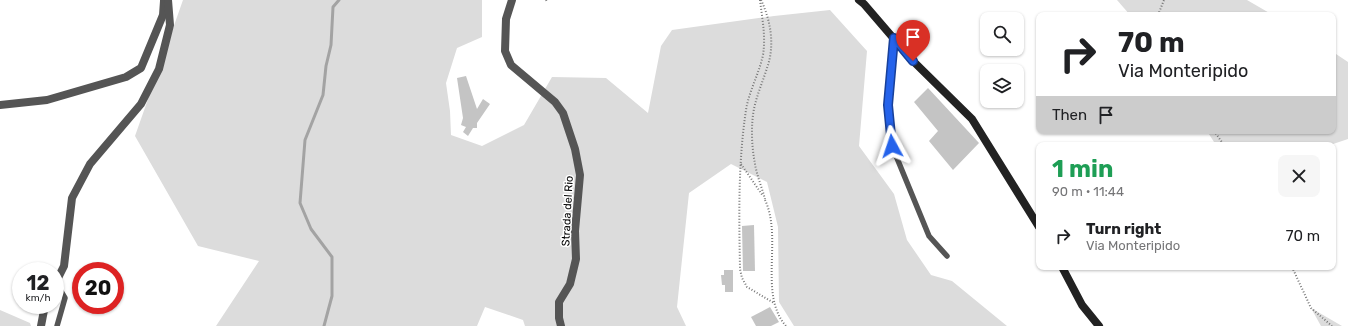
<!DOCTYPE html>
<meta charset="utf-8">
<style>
:root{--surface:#fff;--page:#f6f6f6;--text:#202124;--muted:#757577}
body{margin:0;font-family:Rubik,sans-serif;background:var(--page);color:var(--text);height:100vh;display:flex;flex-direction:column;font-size:15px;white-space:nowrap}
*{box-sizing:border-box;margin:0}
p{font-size:13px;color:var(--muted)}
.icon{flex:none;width:22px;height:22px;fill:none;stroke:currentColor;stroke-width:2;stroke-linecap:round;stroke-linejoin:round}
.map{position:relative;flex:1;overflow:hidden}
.sheet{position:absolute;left:1036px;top:142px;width:300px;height:128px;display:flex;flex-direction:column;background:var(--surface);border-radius:8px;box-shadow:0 1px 3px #0004}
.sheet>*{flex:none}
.banner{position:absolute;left:1036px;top:12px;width:300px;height:122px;border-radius:8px;box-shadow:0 1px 3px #0004;background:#fff;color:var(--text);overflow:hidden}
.tools{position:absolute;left:980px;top:12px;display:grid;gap:8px}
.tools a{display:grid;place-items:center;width:44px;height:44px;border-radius:8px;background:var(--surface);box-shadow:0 1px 3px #0004;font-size:20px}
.speed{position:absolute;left:12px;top:262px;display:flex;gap:8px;font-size:20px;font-weight:700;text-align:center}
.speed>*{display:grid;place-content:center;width:52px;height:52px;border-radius:50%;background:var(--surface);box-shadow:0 1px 3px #0004;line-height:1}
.speed small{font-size:10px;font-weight:400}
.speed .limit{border:6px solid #d22;background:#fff;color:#111}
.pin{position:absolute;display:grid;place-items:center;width:34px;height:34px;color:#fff;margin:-41px -17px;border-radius:50% 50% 50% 0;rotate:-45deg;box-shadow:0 0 4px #0007}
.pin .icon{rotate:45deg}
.me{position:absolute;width:44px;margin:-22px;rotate:355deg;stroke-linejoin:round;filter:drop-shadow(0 0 3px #0008)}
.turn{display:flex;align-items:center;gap:14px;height:84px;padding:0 16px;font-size:18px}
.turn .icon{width:52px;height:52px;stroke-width:2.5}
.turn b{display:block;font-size:28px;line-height:34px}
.then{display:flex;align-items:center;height:38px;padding:0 16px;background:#0003;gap:8px;font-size:15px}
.round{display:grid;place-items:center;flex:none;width:42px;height:42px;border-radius:8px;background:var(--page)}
.headline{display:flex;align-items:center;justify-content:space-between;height:68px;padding:0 16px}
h1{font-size:24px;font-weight:700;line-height:30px;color:#1e9e55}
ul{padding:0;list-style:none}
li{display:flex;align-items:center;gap:12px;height:52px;padding:0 16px}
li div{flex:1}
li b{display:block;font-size:15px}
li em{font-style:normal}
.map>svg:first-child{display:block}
.green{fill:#dcdcdc}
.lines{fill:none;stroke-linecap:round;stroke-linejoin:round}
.stream{stroke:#a3a3a3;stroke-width:3}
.building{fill:#c4c4c4}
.path{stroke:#777;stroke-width:2;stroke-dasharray:1 2;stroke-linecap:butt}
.lane{stroke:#555;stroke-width:5.5}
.street{stroke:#555;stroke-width:8}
.secondary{stroke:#222;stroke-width:8}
.route-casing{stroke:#184099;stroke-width:10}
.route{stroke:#2563eb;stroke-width:7}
.labels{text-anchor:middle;stroke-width:3;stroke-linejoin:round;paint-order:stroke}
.street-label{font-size:11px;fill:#000;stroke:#fff}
</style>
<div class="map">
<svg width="1348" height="326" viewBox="0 0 1348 326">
<rect width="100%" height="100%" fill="#fff"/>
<g class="green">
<path d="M183,0H482V37L457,48L446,83L450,111L451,135L482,146L524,125L552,77L606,78L648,113L661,46L672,30L774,16L830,10L867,51L859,146L894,194L907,240L931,275L952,281L1007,326H794L779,302L778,227L767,182L731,164L689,193L677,307L686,326H525L523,320L485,307L477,326H216L259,261L198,246L135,136Z"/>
<path d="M1117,0H1247L1273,15H1130Z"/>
<path d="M1333,52L1348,62V139L1330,145H1214V142L1207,131H1333Z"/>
<path d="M1311,308L1342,326H1321Z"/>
<path d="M0,310L30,323L31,326H0Z"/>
</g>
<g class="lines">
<path class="stream" d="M324,326L332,296V257L311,229L300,203L305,140L323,95L326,66L331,45L333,7L339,0"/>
</g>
<g class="building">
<path d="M466,76L477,109L483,99L490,104L477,123V128H473L468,136L463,132L466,127L461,125L463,118L457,78Z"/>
<path d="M928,88L979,143L953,170L929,141L938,131L914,102Z"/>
<path d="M754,225L755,271H743L742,226Z"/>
<path d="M724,270H733V292H725V285H722L721,275H724Z"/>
<path d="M770,307L779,322L771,326H756L751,317Z"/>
</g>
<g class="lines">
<g class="path">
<path d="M546,0L547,2"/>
<path d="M760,0C762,18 766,36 763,55C759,74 749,91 746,110C738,163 739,216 740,269L742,278L747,287L774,303"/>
<path d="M761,0C771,21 775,46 767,68C762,84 755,99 753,115C751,131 752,148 755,164C757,176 762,188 765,199"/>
<path d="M1158,15L1164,0"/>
<path d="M1214,131L1224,145"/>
<path d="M741,164L763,196"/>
<path d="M765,200C783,238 758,294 786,326"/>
<path d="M1292,267L1311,308L1332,326"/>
</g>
<g class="lane">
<path d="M894,38L888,105L892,146L929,236L947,256"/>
<path d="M56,283L65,298L57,326"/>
</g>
<g class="street">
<path d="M512,0L506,19L505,51L511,65L555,102L563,113L575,149L580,175L575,231L576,259L570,284L559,302V318L561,326"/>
<path d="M0,105L47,100L126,77L141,68L163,15L164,1"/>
<path d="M55,284L64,266L72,198L90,164L141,104L159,69L170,25L168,0"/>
<path d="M41,326L45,305"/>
</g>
<g class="secondary">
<path d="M859,0L864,4L913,61L972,119L1039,227"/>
<path d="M1062,267L1082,305L1099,326"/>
</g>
</g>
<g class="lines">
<defs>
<path id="route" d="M892,146L888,105L894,38L913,61"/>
</defs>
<use href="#route" class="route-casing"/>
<use href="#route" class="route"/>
</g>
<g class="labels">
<g class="street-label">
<text transform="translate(567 211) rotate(-87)" y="4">Strada del Rio</text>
</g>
</g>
</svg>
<div class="tools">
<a><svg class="icon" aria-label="search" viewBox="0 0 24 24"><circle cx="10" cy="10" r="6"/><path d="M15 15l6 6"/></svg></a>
<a><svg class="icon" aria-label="layers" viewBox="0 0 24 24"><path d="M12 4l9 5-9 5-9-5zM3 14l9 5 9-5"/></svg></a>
</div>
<div class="speed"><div>12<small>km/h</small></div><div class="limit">20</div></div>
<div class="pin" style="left:913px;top:61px;background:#d93025"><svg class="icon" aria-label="arrive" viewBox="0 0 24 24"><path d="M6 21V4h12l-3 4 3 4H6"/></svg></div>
<svg class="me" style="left:892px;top:146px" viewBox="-20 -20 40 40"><path d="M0-17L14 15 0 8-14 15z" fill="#2563eb" stroke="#fff" stroke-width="4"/></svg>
<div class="banner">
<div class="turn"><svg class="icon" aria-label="right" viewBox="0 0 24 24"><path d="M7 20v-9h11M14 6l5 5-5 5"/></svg><div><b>70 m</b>Via Monteripido</div></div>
<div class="then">Then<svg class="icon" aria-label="arrive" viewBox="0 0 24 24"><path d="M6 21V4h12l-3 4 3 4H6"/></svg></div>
</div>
<section class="sheet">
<div class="headline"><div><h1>1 min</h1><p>90 m · 11:44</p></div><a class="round"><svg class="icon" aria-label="close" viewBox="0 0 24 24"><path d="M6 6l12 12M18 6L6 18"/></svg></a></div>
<ul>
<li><svg class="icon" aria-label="right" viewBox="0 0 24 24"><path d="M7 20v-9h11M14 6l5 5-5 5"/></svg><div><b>Turn right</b><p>Via Monteripido</p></div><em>70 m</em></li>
</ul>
</section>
</div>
